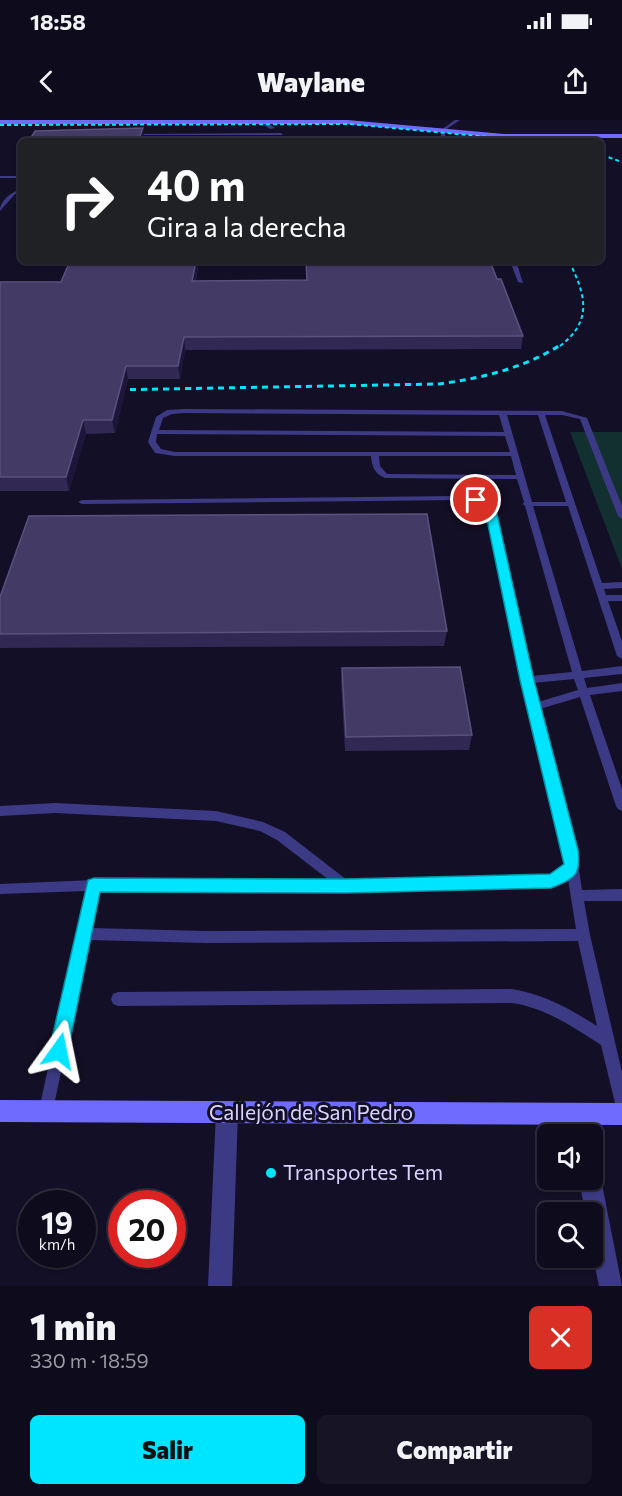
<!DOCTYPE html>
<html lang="es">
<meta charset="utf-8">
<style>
:root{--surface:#0e0b1c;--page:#171425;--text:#f1f3f6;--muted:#9b9ba3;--line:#2e2b3b;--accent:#00e5ff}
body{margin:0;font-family:Commissioner,sans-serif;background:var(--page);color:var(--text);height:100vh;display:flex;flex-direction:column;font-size:22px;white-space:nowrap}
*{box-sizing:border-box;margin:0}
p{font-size:20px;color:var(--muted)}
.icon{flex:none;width:33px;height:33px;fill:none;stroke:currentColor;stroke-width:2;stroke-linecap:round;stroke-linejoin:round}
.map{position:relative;height:1166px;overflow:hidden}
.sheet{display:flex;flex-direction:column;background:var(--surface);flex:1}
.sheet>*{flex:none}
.guide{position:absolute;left:18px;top:18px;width:586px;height:126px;border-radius:9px;box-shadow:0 2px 4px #0004,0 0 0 2px var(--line);background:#202124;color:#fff;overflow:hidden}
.buttons{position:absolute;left:537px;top:1004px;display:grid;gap:12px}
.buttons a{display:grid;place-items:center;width:66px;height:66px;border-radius:9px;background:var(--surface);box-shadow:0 2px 4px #0004,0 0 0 2px var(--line);font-size:30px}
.speed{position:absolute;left:18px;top:1070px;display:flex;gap:12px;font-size:30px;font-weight:700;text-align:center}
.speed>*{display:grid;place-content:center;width:78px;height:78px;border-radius:50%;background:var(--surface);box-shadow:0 2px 4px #0004,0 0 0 2px var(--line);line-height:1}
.speed small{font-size:15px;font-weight:400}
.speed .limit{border:9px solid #d22;background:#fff;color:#111}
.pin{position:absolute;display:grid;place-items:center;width:51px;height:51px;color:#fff;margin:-26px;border:3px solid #fff;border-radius:50%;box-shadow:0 2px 6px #0007}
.me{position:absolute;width:66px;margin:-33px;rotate:12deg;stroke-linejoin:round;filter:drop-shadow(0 0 4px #0008)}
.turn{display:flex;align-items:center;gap:21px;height:126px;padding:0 30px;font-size:27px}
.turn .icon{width:78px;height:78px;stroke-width:2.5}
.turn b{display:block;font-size:42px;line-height:51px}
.round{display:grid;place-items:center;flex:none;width:63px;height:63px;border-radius:9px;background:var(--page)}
.headline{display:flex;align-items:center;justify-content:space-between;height:102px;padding:0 30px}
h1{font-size:36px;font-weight:800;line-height:45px}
.cta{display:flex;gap:12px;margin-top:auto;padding:12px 30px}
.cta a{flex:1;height:69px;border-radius:9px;background:var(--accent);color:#111;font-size:24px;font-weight:800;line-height:69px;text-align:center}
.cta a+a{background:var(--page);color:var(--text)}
.status{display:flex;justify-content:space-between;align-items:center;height:42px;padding:0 30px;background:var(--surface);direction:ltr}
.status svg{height:16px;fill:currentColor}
header{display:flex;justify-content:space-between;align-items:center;height:78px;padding:0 30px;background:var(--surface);font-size:27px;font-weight:800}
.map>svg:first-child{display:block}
.green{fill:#12302f}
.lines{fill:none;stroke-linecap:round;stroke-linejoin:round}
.service{fill:#3d3a85;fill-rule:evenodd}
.minor{fill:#3d3a85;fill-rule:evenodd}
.secondary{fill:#6f6bff;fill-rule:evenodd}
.rail-far1{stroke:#00e5ff;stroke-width:2;stroke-dasharray:4 3;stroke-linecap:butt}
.rail{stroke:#00e5ff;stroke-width:3;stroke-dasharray:6 5;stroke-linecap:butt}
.wall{fill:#312854}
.shaded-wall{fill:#1d163a}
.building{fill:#433a66;stroke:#5a527e;stroke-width:1.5}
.route{fill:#00e5ff;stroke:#0095a6;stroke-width:1.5}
.poi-dot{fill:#00e5ff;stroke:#130f26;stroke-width:2}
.labels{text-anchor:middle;stroke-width:6;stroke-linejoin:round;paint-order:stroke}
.near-street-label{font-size:21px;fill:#d9d4ff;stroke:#130f26}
.near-poi-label{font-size:21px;fill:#d9d4ff;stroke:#130f26;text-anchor:start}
</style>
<div class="status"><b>18:58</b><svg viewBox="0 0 49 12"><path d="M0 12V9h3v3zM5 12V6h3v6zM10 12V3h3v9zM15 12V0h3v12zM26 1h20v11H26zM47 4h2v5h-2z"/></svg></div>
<header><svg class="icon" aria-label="back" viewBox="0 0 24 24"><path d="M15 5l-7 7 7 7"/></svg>Waylane<svg class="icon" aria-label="share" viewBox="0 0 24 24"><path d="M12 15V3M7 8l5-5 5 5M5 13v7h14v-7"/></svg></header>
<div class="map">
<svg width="622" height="1166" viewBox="0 0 622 1166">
<rect width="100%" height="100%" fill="#130f26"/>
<path class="green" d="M570,312H622V449Z"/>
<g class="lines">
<g class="service">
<path d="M455,0H460L445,10V21H441V10Z"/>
<path d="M281,13L283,15H129L131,14Z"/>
<rect x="0" y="56" width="21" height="2"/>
<path d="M21,69V72L15,74L0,91C0,80 12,72 21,69Z"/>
<path d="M510,141H516L523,163L518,162Z"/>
<path d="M185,289L562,291L587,298L622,386V399L618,396L580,299L562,295H545L602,463L622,462V468L604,469L606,475H622V481H608L622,521V539L617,536L568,386H533L582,551L622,546V554L584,558L587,568L622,563V571L590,575L622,669V691L618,689L616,686L580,577L540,589L576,730L582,770L622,769V781H584L590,815L622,952V990L617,988L615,983L601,925C573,907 546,888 512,883L118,886L113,884L111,879L113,874L118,872L512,869C544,874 570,889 597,906L578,821L206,823L89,820L53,990L51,995L46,997L41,995L39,990L86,771L0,774V764L94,760H329L277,720L260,711L216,701L55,693L0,696V686L55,683L216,691L263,702L285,712L347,760L551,756L557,753L566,745L564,730L522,560L487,394C479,385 471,382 459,380L82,384L78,382L82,380L459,376C474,378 485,381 495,394L531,556L572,552L525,386L523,384L524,382L517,359L385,358C375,354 372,347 371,336H175L155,333L148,322L156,297L167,290ZM185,293L499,295L504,312L159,310L163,298L172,294ZM507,295H538L566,382H532ZM157,314L505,316L510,332H175L161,329L156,322ZM379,336H511L516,355L387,354L380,346ZM574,559L578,570L538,582L533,563ZM568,759L576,809L206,811L91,808L99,770L345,771L551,766Z"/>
</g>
<g class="minor">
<path d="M257,0H264L275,8L270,9Z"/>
<path d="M227,982L235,985L238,993L232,1166H208L216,993L219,985Z"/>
<path d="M577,983L585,986L592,1014H570L566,994L569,986Z"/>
<path d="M592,1049L598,1051L601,1059L622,1166H599L592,1132V1092H585L579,1059H592Z"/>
</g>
<g class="secondary">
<path d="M0,0H347L504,14H622V18H504L347,4H0Z"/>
<path d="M0,980L622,983V1005L0,1002Z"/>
</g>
<g class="rail-far1">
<path d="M0,5L350,4L532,21"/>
<path d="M602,35L622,42"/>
<path d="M560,226C594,200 585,174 569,141"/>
</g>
<path class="rail" d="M108,270L439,264C483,258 524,248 562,224"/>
</g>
<g class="wall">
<path d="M70,141H199L196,161L497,159L523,216L521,229L185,230L180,259H128L115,313L86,314L69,371H0V162H61Z"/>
<path d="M0,477L447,511L444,526L0,528Z"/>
<path d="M342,548L472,615L469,630L345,631L341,562Z"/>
</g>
<g class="shaded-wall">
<path d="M143,8L144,18L143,21H138Z"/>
<path d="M196,141H199L193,173L192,161Z"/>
<path d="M184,217L185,230L180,259L178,246Z"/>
<path d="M126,246L128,259L115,313L112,300Z"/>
<path d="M83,300L86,314L69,371L66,357Z"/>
</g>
<g class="building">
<path d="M143,8L138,21H29L35,11Z"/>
<path d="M70,141H196L192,161L307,160L306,141H490L497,159H501L523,216L184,217L178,246H126L112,300H83L66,357H0V162H61Z"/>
<path d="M427,394L447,511L0,514V477L29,396Z"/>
<path d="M460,547L472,615L346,617L342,548Z"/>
</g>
<path class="route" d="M476,377L497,394L534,560L578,730C581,755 575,759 551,768L345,773L100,772L68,931L65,938L59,941L52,938L49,931L88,760L94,758L345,759L550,754L564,744L520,560L486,395L471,380Z"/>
<circle class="poi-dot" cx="271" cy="1053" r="6"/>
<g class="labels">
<g class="near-street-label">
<text x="311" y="1000">Callejón de San Pedro</text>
</g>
<g class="near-poi-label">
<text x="283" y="1060">Transportes Tem</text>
</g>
</g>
</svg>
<div class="buttons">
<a><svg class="icon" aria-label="sound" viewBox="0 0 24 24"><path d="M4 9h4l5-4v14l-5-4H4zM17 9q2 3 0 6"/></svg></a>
<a><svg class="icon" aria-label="search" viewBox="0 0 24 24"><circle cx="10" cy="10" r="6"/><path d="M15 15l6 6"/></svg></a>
</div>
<div class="speed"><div>19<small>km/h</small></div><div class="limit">20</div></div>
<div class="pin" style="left:476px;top:380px;background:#d93025"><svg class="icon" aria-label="arrive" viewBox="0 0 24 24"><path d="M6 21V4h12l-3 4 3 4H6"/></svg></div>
<svg class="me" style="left:59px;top:931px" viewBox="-20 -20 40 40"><path d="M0-17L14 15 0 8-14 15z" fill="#00e5ff" stroke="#fff" stroke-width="4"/></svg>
<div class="guide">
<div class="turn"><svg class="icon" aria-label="right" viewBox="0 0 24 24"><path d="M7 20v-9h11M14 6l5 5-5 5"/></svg><div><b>40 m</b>Gira a la derecha</div></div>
</div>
</div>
<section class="sheet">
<div class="headline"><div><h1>1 min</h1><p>330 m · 18:59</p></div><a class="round" style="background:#d93025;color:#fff"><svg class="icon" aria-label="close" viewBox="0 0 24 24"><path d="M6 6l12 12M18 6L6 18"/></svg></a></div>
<div class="cta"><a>Salir</a><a>Compartir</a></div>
</section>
